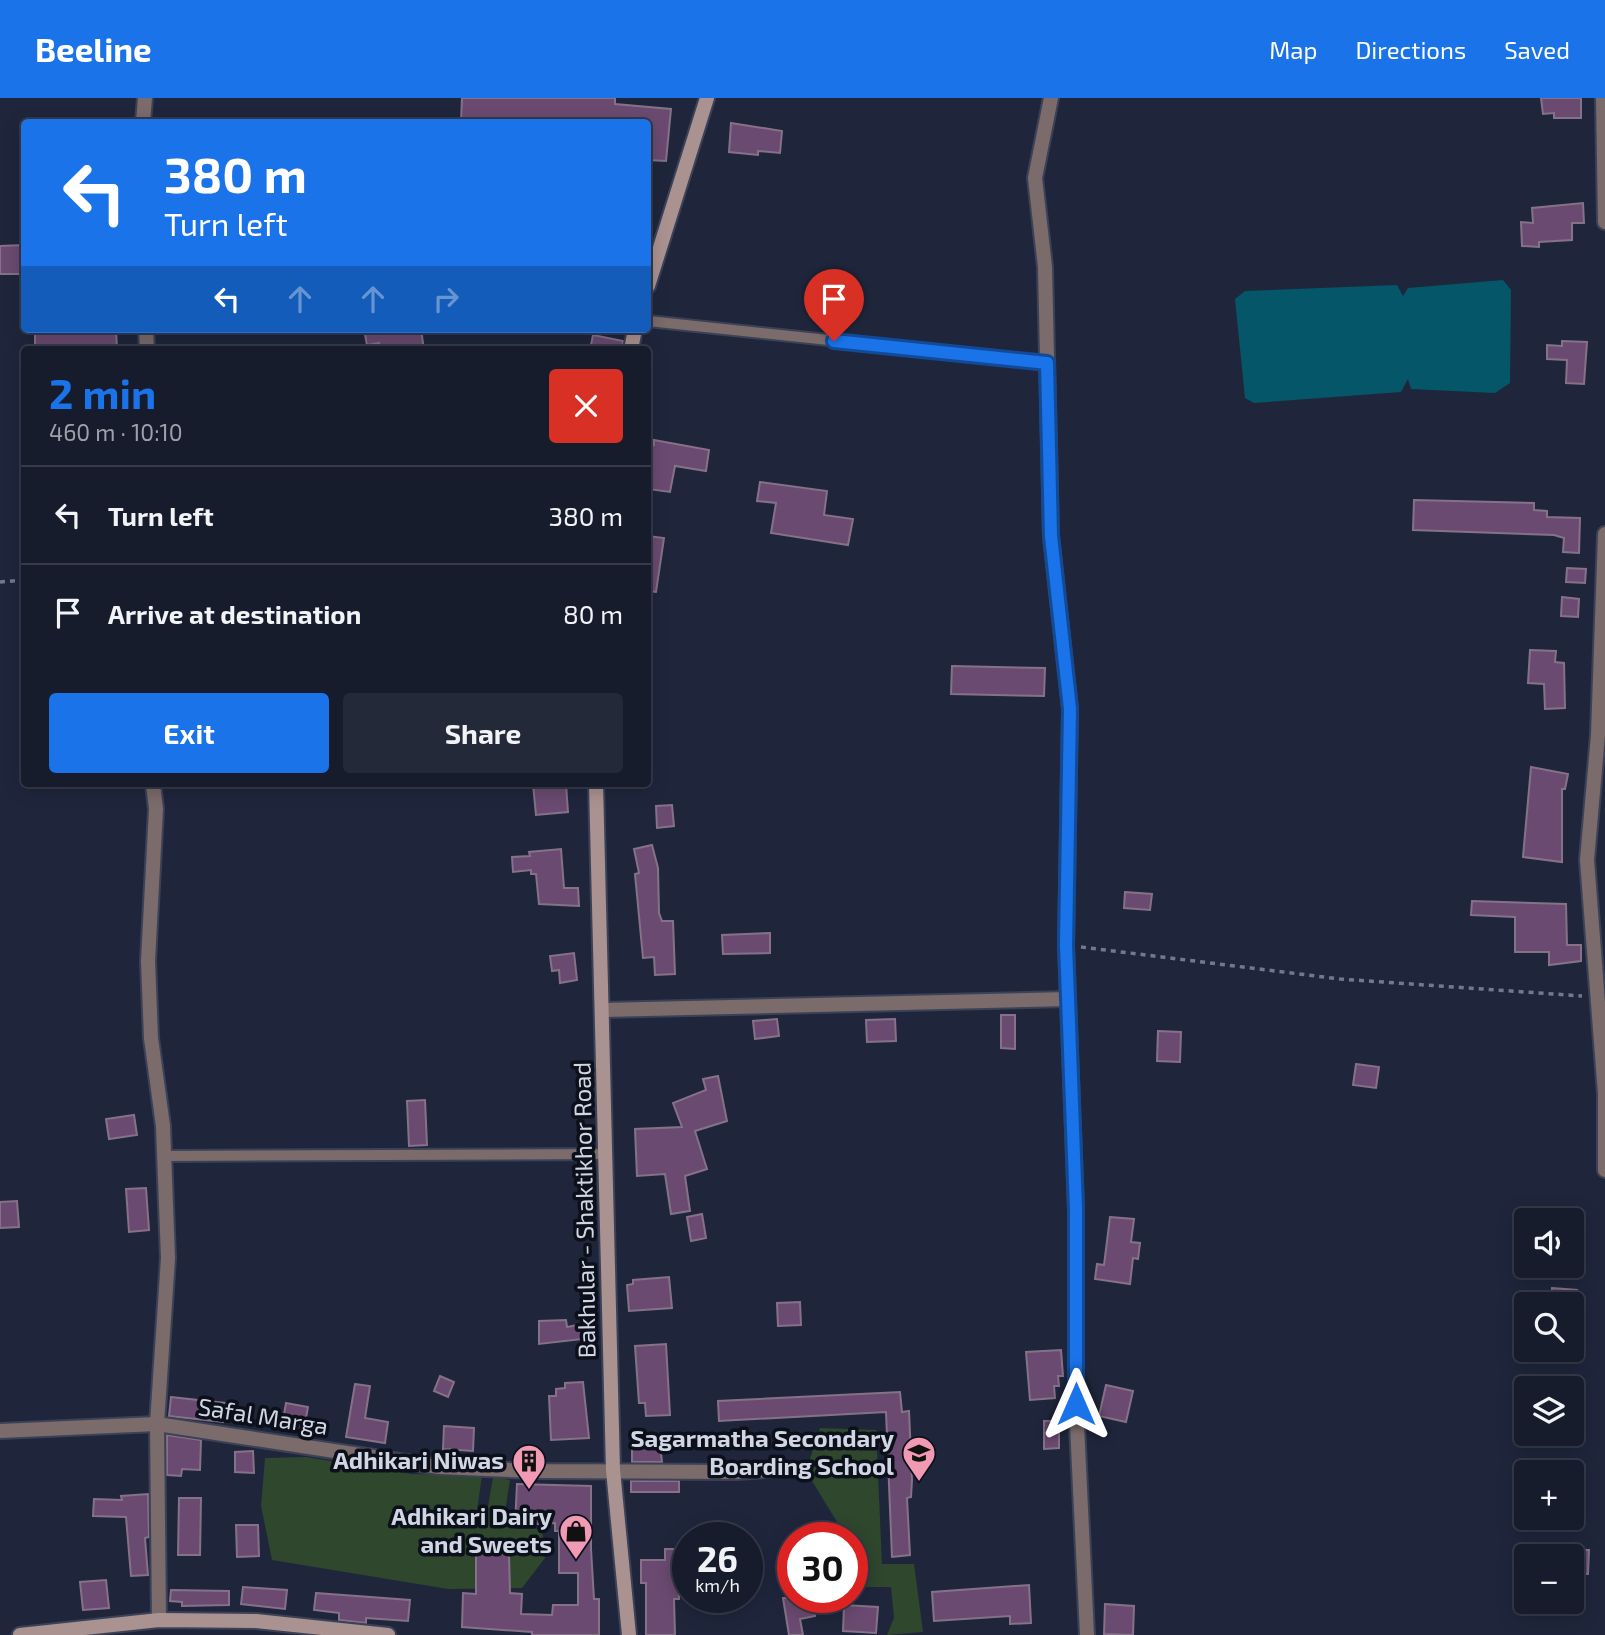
<!DOCTYPE html>
<meta charset="utf-8">
<style>
:root{--surface:#171c2d;--page:#242939;--text:#f1f3f6;--muted:#9ea1aa;--line:#363a49;--accent:#1a73e8}
body{margin:0;font-family:"Exo 2",sans-serif;background:var(--page);color:var(--text);height:100vh;display:flex;flex-direction:column;font-size:26px;white-space:nowrap}
*{box-sizing:border-box;margin:0}
p{font-size:23px;color:var(--muted)}
.icon{flex:none;width:38px;height:38px;fill:none;stroke:currentColor;stroke-width:2;stroke-linecap:round;stroke-linejoin:round}
.map{position:relative;flex:1;overflow:hidden}
.drawer{position:absolute;left:21px;top:248px;width:630px;height:441px;display:flex;flex-direction:column;background:var(--surface);border-radius:7px;box-shadow:0 4px 18px #0003,0 0 0 2px var(--line)}
.drawer>*{flex:none}
.guide{position:absolute;left:21px;top:21px;width:630px;height:214px;border-radius:7px;box-shadow:0 4px 18px #0003,0 0 0 2px var(--line);background:#1a73e8;color:#fff;overflow:hidden}
.tools{position:absolute;left:1514px;top:1110px;display:grid;gap:14px}
.tools a{display:grid;place-items:center;width:70px;height:70px;border-radius:7px;background:var(--surface);box-shadow:0 4px 18px #0003,0 0 0 2px var(--line);font-size:35px}
.speed{position:absolute;left:672px;top:1424px;display:flex;gap:14px;font-size:35px;font-weight:700;text-align:center}
.speed>*{display:grid;place-content:center;width:91px;height:91px;border-radius:50%;background:var(--surface);box-shadow:0 4px 18px #0003,0 0 0 2px var(--line);line-height:1}
.speed small{font-size:18px;font-weight:400}
.speed .limit{border:10px solid #d22;background:#fff;color:#111}
.pin{position:absolute;display:grid;place-items:center;width:60px;height:60px;color:#fff;margin:-72px -30px;border-radius:50% 50% 50% 0;rotate:-45deg;box-shadow:0 0 7px #0007}
.pin .icon{rotate:45deg}
.me{position:absolute;width:77px;margin:-38px;rotate:0deg;stroke-linejoin:round;filter:drop-shadow(0 0 5px #0008)}
.turn{display:flex;align-items:center;gap:24px;height:147px;padding:0 28px;font-size:32px}
.turn .icon{width:91px;height:91px;stroke-width:2.5}
.turn b{display:block;font-size:49px;line-height:60px}
.lanes{display:flex;align-items:center;height:66px;padding:0 28px;background:#0003;justify-content:center;gap:35px;direction:ltr}
.lanes .off{opacity:.35}
.round{display:grid;place-items:center;flex:none;width:74px;height:74px;border-radius:7px;background:var(--page)}
.headline{display:flex;align-items:center;justify-content:space-between;height:119px;padding:0 28px}
h1{font-size:42px;font-weight:700;line-height:52px;color:var(--accent)}
.action{display:flex;gap:14px;margin-top:auto;padding:14px 28px}
.action a{flex:1;height:80px;border-radius:7px;background:var(--accent);color:#fff;font-size:28px;font-weight:700;line-height:80px;text-align:center}
.action a+a{background:var(--page);color:var(--text)}
ul{padding:0;list-style:none}
li{display:flex;align-items:center;gap:21px;height:98px;padding:0 28px;border-top:2px solid var(--line)}
li div{flex:1}
li b{display:block;font-size:26px}
li em{font-style:normal}
header{display:flex;align-items:center;gap:42px;box-sizing:border-box;height:98px;padding:0 35px;background:var(--accent);color:#fff}
header strong{font-size:33px}
nav{display:flex;gap:38px;margin-inline-start:auto;font-size:24px}
.map>svg:first-child{display:block}
.green{fill:#2e472d}
.water{fill:#055669}
.building{fill:#6b4a71;stroke:#857188;stroke-width:2}
.lines{fill:none;stroke-linecap:round;stroke-linejoin:round}
.lane-casing{stroke:#3b4257;stroke-width:14}
.street-casing{stroke:#3b4257;stroke-width:18}
.secondary-casing{stroke:#3b4257;stroke-width:18}
.path{stroke:#73798c;stroke-width:3.5;stroke-dasharray:5 5;stroke-linecap:butt}
.lane{stroke:#7b6b6a;stroke-width:10}
.street{stroke:#7b6b6a;stroke-width:14}
.secondary{stroke:#aa9290;stroke-width:14}
.route-casing{stroke:#114b97;stroke-width:18}
.route{stroke:#1a73e8;stroke-width:12}
.labels{text-anchor:middle;stroke-width:7;stroke-linejoin:round;paint-order:stroke}
.street-label{font-size:24px;fill:#d1d6e5;stroke:#0c101a}
.poi-label{font-size:24px;font-weight:bold;fill:#d1d6e5;stroke:#0c101a;text-anchor:end}
</style>
<header>
<strong>Beeline</strong>
<nav><a>Map</a><a>Directions</a><a>Saved</a></nav>
</header>
<div class="map">
<svg width="1605" height="1537" viewBox="0 0 1605 1537">
<rect width="100%" height="100%" fill="#1f263c"/>
<g class="green">
<path d="M820,1330L876,1332L882,1466H914L923,1534L887,1537L894,1520L891,1489H852V1440H839L837,1424L806,1373Z"/>
<path d="M306,1359L412,1376L482,1377L476,1420H486L493,1379L510,1382L503,1426L517,1431H542L545,1460L522,1490L448,1491L272,1462L261,1408L265,1360Z"/>
</g>
<path class="water" d="M1503,182L1511,192L1510,285L1495,295L1411,291L1408,281L1401,294L1254,305L1245,300L1235,201L1245,193L1397,187L1403,198L1408,190Z"/>
<g class="building">
<path d="M462,0H615V6L671,11L666,63L648,62V24H461Z"/>
<path d="M1541,0H1581V20H1554V15L1543,16Z"/>
<path d="M731,25L782,33L780,55L758,53V57L729,54Z"/>
<path d="M1583,105L1584,125H1572V142L1539,144V149L1522,148L1521,124L1533,125L1532,110Z"/>
<path d="M24,147V176H0V148Z"/>
<path d="M43,231H116L117,252H35V236H43Z"/>
<path d="M364,231H421L424,252H380L379,245L367,247Z"/>
<path d="M593,237L623,243L622,252H590Z"/>
<path d="M1562,243L1587,244L1584,286L1566,285L1567,262L1547,261V247L1562,248Z"/>
<path d="M654,342L709,352L706,373L675,368L670,394L648,391V347H654Z"/>
<path d="M760,384L827,393L824,417L853,421L848,447L771,435L776,405L757,403Z"/>
<path d="M1414,402L1534,405V412L1547,413V419L1580,420L1579,455L1563,454L1564,440L1554,437L1413,432Z"/>
<path d="M648,438L664,440L656,494L648,493Z"/>
<path d="M1567,470L1586,471L1585,485L1566,484Z"/>
<path d="M1562,499L1579,501L1578,519L1561,518Z"/>
<path d="M1530,552L1556,553L1555,564L1564,565L1565,610L1545,611L1544,586L1528,585Z"/>
<path d="M952,568L1045,570L1044,598L951,596Z"/>
<path d="M1531,669L1568,676L1565,691H1562V764L1523,759Z"/>
<path d="M533,686H566L568,714L536,717Z"/>
<path d="M672,707L674,728L657,730L656,708Z"/>
<path d="M652,747L658,770L659,815L662,823H673L675,876L655,877L654,859L643,860L635,776L639,775L634,751Z"/>
<path d="M561,751L564,790H578L579,808L539,806L536,776H531V772L513,774L512,759L530,758L529,754Z"/>
<path d="M1125,794L1152,796L1150,812L1124,810Z"/>
<path d="M1472,803L1566,806L1567,847H1581V863L1549,867V854H1515V819L1471,817Z"/>
<path d="M770,835V855L723,856L722,837Z"/>
<path d="M574,855L577,882L560,885L559,872L552,873L550,858Z"/>
<path d="M1001,917H1015V951L1001,950Z"/>
<path d="M777,921L779,938L755,941L753,923Z"/>
<path d="M895,921L896,943L867,944L866,922Z"/>
<path d="M1158,933L1181,934L1180,964L1157,963Z"/>
<path d="M1356,966L1379,969L1376,990L1353,987Z"/>
<path d="M718,978L727,1023L695,1033L707,1071L685,1078L690,1113L671,1116L665,1076L637,1078L635,1031L682,1029L673,1005L706,992L703,981Z"/>
<path d="M425,1002L427,1047L409,1048L407,1003Z"/>
<path d="M134,1017L137,1037L109,1041L106,1021Z"/>
<path d="M146,1090L149,1132L129,1134L126,1091Z"/>
<path d="M17,1103L19,1129L0,1130V1104Z"/>
<path d="M702,1116L706,1140L691,1143L687,1119Z"/>
<path d="M1110,1119L1134,1121L1131,1144L1140,1145L1138,1161L1133,1160L1130,1186L1095,1181L1097,1166L1104,1167Z"/>
<path d="M669,1179L672,1210L629,1213L627,1187L633,1186V1182Z"/>
<path d="M1552,1190L1577,1192L1576,1207L1551,1206Z"/>
<path d="M800,1204L801,1227L778,1228L777,1205Z"/>
<path d="M566,1222L567,1229L589,1225L592,1240L539,1246V1223Z"/>
<path d="M666,1246L670,1317L646,1318L645,1305H639L635,1248Z"/>
<path d="M1061,1252L1063,1278H1058L1059,1288H1054L1055,1300L1030,1302L1026,1254Z"/>
<path d="M440,1278L454,1284L448,1299L434,1293Z"/>
<path d="M583,1284L589,1340L551,1342L549,1298H556V1291L565,1290V1285Z"/>
<path d="M355,1286L370,1288L365,1320L388,1324L385,1345L346,1339Z"/>
<path d="M1106,1287L1133,1293L1126,1324L1099,1318Z"/>
<path d="M900,1294L902,1314L909,1313L912,1382L911,1399L907,1400L910,1457L892,1459L886,1314L719,1323L718,1303Z"/>
<path d="M171,1299L225,1305L223,1324L169,1318Z"/>
<path d="M286,1305L308,1309L304,1331L282,1328Z"/>
<path d="M1044,1323H1059V1350L1044,1351Z"/>
<path d="M444,1328L474,1330L473,1353L443,1351Z"/>
<path d="M632,1336H659L662,1364H632Z"/>
<path d="M167,1337L201,1342L200,1372L182,1371L181,1378L167,1377Z"/>
<path d="M253,1353L254,1375L235,1374V1354Z"/>
<rect x="631" y="1383" width="48" height="11"/>
<path d="M517,1386L591,1388V1451L594,1501H599V1537H532V1534L462,1529L463,1495L476,1496V1456H509L510,1495L522,1496L521,1516L552,1517L553,1507H578V1475H559V1433H555V1425L515,1427Z"/>
<path d="M148,1396L149,1439L145,1440L148,1477L131,1478L126,1419L93,1418L94,1401L122,1402L121,1398Z"/>
<path d="M179,1400H201L200,1457H178Z"/>
<path d="M236,1427H258L259,1458L237,1459Z"/>
<path d="M665,1451H679V1501H674L675,1537H646V1485H641V1462H665Z"/>
<path d="M1572,1452H1589L1588,1476L1572,1475Z"/>
<path d="M106,1482L109,1510L83,1512L80,1484Z"/>
<path d="M1029,1487L1031,1525L1010,1526V1518L934,1523L932,1494Z"/>
<path d="M243,1489L287,1492L285,1511L241,1506Z"/>
<path d="M171,1492L229,1493V1507L182,1508V1504L170,1503Z"/>
<path d="M316,1495L410,1502L408,1523L366,1520V1525L339,1522V1515L314,1512Z"/>
<path d="M783,1500H812L815,1518L800,1521L803,1537H789Z"/>
<path d="M1105,1506L1134,1508L1133,1537L1104,1536Z"/>
<path d="M844,1507L878,1509L876,1535L843,1533Z"/>
</g>
<g class="lines">
<defs>
<g id="lane">
<path d="M648,223L1047,265"/>
<path d="M164,1058L607,1056"/>
</g>
<g id="street">
<path d="M1051,0L1035,80L1045,169L1051,438L1070,611L1066,847L1076,1111V1306L1087,1537"/>
<path d="M1603,0L1605,124"/>
<path d="M143,24L145,0"/>
<path d="M146,231L147,252"/>
<path d="M1605,436L1598,637L1587,762L1605,996V1072"/>
<path d="M153,686L156,711L148,863L151,940L163,1028L168,1160L157,1326L159,1522"/>
<path d="M603,912L1068,901"/>
<path d="M0,1333L157,1326L439,1369L532,1373L736,1374L782,1371"/>
</g>
<g id="secondary">
<path d="M648,188L707,0"/>
<path d="M631,252L635,231"/>
<path d="M596,686L613,1372L629,1537"/>
<path d="M20,1537L159,1522L256,1523L388,1537"/>
</g>
</defs>
<use href="#lane" class="lane-casing"/>
<use href="#street" class="street-casing"/>
<use href="#secondary" class="secondary-casing"/>
<g class="path">
<path d="M0,484L24,482"/>
<path d="M1081,849L1340,881L1582,898"/>
</g>
<use href="#lane" class="lane"/>
<use href="#street" class="street"/>
<use href="#secondary" class="secondary"/>
</g>
<g class="lines">
<defs>
<path id="route" d="M834,243L1047,265L1051,438L1070,611L1066,847L1076,1111V1306"/>
</defs>
<use href="#route" class="route-casing"/>
<use href="#route" class="route"/>
</g>
<defs>
<symbol id="school-pin" viewBox="-11 -11 22 30"><path d="M0 17L-7.5 6A9.5 9.5 0 1 1 7.5 6Z" fill="#f19ab3" stroke="#0c101a"/><path d="M0-5L7-2L0 1L-7-2ZM-4 1L0 2.5L4 1V4Q0 6-4 4Z" fill="#111"/></symbol>
<symbol id="building-pin" viewBox="-11 -11 22 30"><path d="M0 17L-7.5 6A9.5 9.5 0 1 1 7.5 6Z" fill="#f19ab3" stroke="#0c101a"/><path d="M-4-6H4V6H1V3H-1V6H-4ZM-2.5-4.3h1.7v1.8h-1.7ZM.8-4.3h1.7v1.8H.8ZM-2.5-1h1.7V.8h-1.7ZM.8-1h1.7V.8H.8Z" fill="#111"/></symbol>
<symbol id="shop-pin" viewBox="-11 -11 22 30"><path d="M0 17L-7.5 6A9.5 9.5 0 1 1 7.5 6Z" fill="#f19ab3" stroke="#0c101a"/><path d="M-5-2.5h2.3a2.7 3.5 0 0 1 5.4 0H5L5.5 6h-11ZM-1.5-2.5h3a1.5 2.3 0 0 0-3 0Z" fill="#111"/></symbol>
</defs>
<g fill-rule="evenodd">
<use href="#school-pin" x="900" y="1336" width="38" height="52"/>
<use href="#building-pin" x="510" y="1344" width="38" height="52"/>
<use href="#shop-pin" x="557" y="1414" width="38" height="52"/>
</g>
<g class="labels">
<g class="street-label">
<text transform="translate(585 1112) rotate(-91)" y="8">Bakhular - Shaktikhor Road</text>
<text transform="translate(263 1319) rotate(9)" y="8">Safal Marga</text>
</g>
<g class="poi-label">
<text x="894" y="1349">Sagarmatha Secondary<tspan x="894" dy="28">Boarding School</tspan></text>
<text x="504" y="1371">Adhikari Niwas</text>
<text x="552" y="1427">Adhikari Dairy<tspan x="552" dy="28">and Sweets</tspan></text>
</g>
</g>
</svg>
<div class="tools">
<a><svg class="icon" aria-label="sound" viewBox="0 0 24 24"><path d="M4 9h4l5-4v14l-5-4H4zM17 9q2 3 0 6"/></svg></a>
<a><svg class="icon" aria-label="search" viewBox="0 0 24 24"><circle cx="10" cy="10" r="6"/><path d="M15 15l6 6"/></svg></a>
<a><svg class="icon" aria-label="layers" viewBox="0 0 24 24"><path d="M12 4l9 5-9 5-9-5zM3 14l9 5 9-5"/></svg></a>
<a>+</a>
<a>−</a>
</div>
<div class="speed"><div>26<small>km/h</small></div><div class="limit">30</div></div>
<div class="pin" style="left:834px;top:243px;background:#d93025"><svg class="icon" aria-label="arrive" viewBox="0 0 24 24"><path d="M6 21V4h12l-3 4 3 4H6"/></svg></div>
<svg class="me" style="left:1076px;top:1306px" viewBox="-20 -20 40 40"><path d="M0-17L14 15 0 8-14 15z" fill="#1a73e8" stroke="#fff" stroke-width="4"/></svg>
<div class="guide">
<div class="turn"><svg class="icon" aria-label="left" viewBox="0 0 24 24"><path d="M17 20v-9H6M10 6l-5 5 5 5"/></svg><div><b>380 m</b>Turn left</div></div>
<div class="lanes"><svg class="icon" aria-label="left" viewBox="0 0 24 24"><path d="M17 20v-9H6M10 6l-5 5 5 5"/></svg><svg class="icon off" aria-label="ahead" viewBox="0 0 24 24"><path d="M12 20V5M6 11l6-6 6 6"/></svg><svg class="icon off" aria-label="ahead" viewBox="0 0 24 24"><path d="M12 20V5M6 11l6-6 6 6"/></svg><svg class="icon off" aria-label="right" viewBox="0 0 24 24"><path d="M7 20v-9h11M14 6l5 5-5 5"/></svg></div>
</div>
<section class="drawer">
<div class="headline"><div><h1>2 min</h1><p>460 m · 10:10</p></div><a class="round" style="background:#d93025;color:#fff"><svg class="icon" aria-label="close" viewBox="0 0 24 24"><path d="M6 6l12 12M18 6L6 18"/></svg></a></div>
<ul>
<li><svg class="icon" aria-label="left" viewBox="0 0 24 24"><path d="M17 20v-9H6M10 6l-5 5 5 5"/></svg><div><b>Turn left</b></div><em>380 m</em></li>
<li><svg class="icon" aria-label="arrive" viewBox="0 0 24 24"><path d="M6 21V4h12l-3 4 3 4H6"/></svg><div><b>Arrive at destination</b></div><em>80 m</em></li>
</ul>
<div class="action"><a>Exit</a><a>Share</a></div>
</section>
</div>
